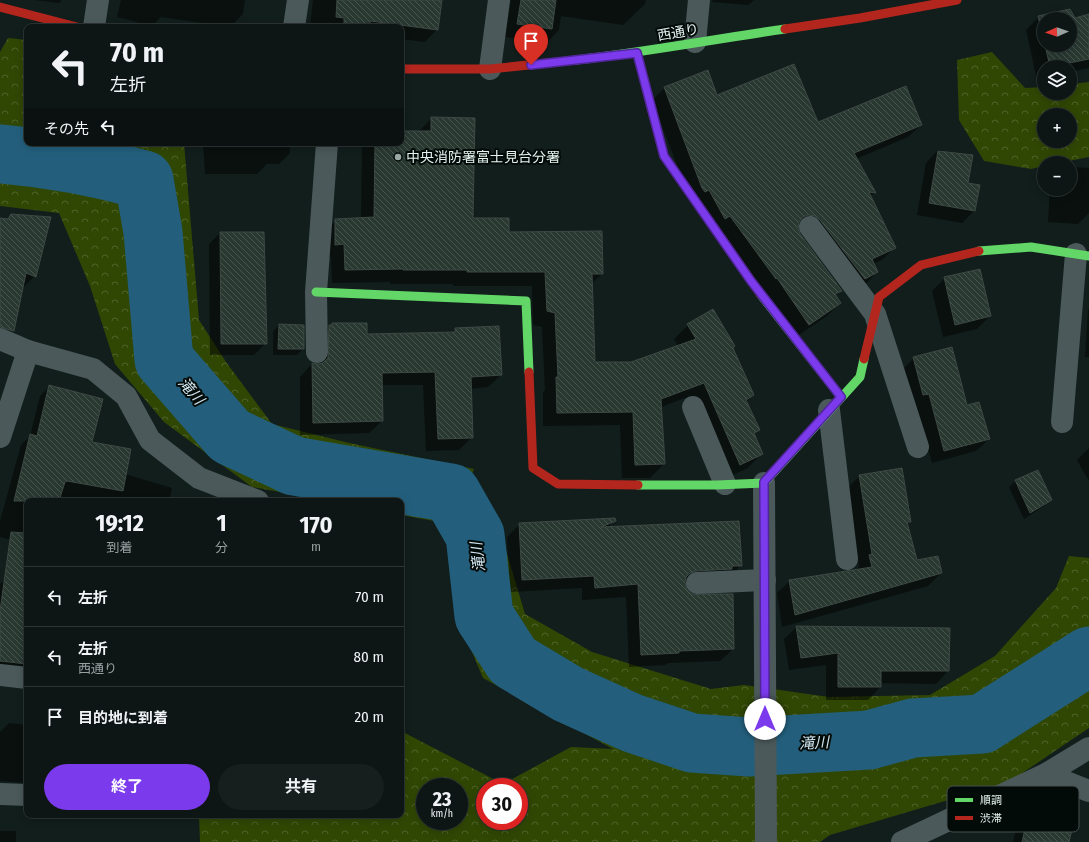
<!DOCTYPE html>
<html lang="ja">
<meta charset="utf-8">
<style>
:root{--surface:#0d1615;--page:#161f1e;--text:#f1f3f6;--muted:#9a9fa0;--line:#2d3534;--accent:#7c3aed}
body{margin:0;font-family:"Fira Sans Condensed","Noto Sans JP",sans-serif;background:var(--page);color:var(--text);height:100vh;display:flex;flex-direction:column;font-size:15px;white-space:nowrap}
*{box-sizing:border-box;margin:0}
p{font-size:13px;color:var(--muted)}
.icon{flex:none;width:22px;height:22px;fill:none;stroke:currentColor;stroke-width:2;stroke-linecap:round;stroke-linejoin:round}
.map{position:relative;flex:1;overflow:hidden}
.side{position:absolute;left:24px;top:498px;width:380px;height:320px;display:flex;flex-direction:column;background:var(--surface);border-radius:8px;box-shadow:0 2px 10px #0003,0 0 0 1px var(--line)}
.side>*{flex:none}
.hud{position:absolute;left:24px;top:24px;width:380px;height:122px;border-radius:8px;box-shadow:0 2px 10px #0003,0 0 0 1px var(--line);background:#0d1615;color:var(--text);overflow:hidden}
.needle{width:26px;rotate:268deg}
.buttons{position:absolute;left:1037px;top:12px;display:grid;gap:8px}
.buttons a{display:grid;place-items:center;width:40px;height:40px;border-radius:50%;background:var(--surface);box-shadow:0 2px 10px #0003,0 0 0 1px var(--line);font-size:20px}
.speed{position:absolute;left:416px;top:778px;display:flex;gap:8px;font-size:20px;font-weight:700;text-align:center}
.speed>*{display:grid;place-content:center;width:52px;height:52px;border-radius:50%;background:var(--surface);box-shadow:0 2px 10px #0003,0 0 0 1px var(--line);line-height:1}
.speed small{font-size:10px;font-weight:400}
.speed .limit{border:6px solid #d22;background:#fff;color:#111}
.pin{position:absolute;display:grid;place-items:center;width:34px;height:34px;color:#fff;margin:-41px -17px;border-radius:50% 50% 50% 0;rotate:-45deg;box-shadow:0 0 4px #0007}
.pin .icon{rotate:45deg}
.me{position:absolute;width:44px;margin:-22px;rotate:0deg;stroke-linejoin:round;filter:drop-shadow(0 0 3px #0008)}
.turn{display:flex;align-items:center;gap:14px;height:84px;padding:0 20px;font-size:18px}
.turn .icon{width:52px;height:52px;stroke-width:2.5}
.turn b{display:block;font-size:28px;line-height:34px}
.then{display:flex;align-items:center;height:38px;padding:0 20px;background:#0003;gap:8px;font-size:15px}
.eta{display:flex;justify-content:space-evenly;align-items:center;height:68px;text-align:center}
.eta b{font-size:24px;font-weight:700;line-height:28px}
.primary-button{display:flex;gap:8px;margin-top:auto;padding:8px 20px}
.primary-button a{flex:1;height:46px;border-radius:24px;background:var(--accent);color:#fff;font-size:16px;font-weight:700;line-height:46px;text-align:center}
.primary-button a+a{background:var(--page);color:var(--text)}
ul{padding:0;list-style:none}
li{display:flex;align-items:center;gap:12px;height:60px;padding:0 20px;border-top:1px solid var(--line)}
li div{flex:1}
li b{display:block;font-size:15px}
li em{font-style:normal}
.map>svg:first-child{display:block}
.forest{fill:url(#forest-crowns);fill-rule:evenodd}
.shadow{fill:#0007;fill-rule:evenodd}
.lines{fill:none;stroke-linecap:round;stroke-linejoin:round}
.river{stroke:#235f7c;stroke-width:59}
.building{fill:url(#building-back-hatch);stroke:#3e4844}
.street{stroke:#4b595a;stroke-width:22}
.fast{stroke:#63d668;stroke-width:9}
.jam{stroke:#b3261e;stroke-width:9}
.route-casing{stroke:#51269a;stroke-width:10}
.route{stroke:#7c3aed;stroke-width:7}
.poi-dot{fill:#9aa8a4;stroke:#030b09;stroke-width:1.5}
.labels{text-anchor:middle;stroke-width:4;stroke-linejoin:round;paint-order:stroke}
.street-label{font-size:14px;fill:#e3f2ee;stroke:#030b09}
.poi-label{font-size:14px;fill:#e3f2ee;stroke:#030b09;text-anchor:start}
.water-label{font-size:15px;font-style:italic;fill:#d1e5f0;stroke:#030b09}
.key{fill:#030b09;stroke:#46504e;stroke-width:1}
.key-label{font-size:11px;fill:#e3f2ee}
</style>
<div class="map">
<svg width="1089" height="842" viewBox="0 0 1089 842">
<defs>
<pattern id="forest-crowns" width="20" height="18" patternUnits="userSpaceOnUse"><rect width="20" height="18" fill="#304704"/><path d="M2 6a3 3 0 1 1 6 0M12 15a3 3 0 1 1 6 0" fill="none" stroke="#4e6229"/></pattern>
<pattern id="building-back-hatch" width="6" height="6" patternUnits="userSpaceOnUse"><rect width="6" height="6" fill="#293932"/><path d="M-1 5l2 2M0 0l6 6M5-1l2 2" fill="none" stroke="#485650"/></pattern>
</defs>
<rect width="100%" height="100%" fill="#111e1c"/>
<g class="forest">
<path d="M8,38L27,40V143H184L199,320L226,362L272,424L349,443L474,469L451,524L401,515V501H328L252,487L164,422L115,364L90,286L59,213L0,206V52Z"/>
<path d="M992,52L1025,88L1044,87V93H1070V84L1089,82V157L1059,163H1044V166L1031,169L984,161L959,120L957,60ZM1044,115H1070V141H1044Z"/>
<path d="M496,517L525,614L592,652L711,689L744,685L829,697L930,695L995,656L1056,588L1069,556L1089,558V728L1009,782L830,835L820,842H200L199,815H401V731L503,784L571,747L613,749L483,678L461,626L464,574ZM425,787H459V821H425ZM485,787H519V821H485Z"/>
</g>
<g class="shadow">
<path d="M34,0H62L59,3Z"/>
<path d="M121,0H245L243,14L230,27L161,17L152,26L117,17Z"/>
<path d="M313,0H441L437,29L425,42L401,39V27H310Z"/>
<path d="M511,0H646L645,4L623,25L561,16L559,30L546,43L505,37Z"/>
<path d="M713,0H754L748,5L712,2Z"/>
<path d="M1089,16V68L1070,72V67H1044V78L1037,80L1026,30L1039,17L1074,19ZM1044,19H1070V45H1044Z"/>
<path d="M665,88L717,97L817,124L921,125L908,137L856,159L874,193L870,197L894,248L882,260L873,264L877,272L865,285L802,228L797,227L799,235L841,291L835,296L840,303L827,316L796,337L692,204L652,100Z"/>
<path d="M432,118L472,219L602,274L591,284L594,363H632L678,346L674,339L688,325L712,310L753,395L746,403L758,430L753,435L761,454L748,468L726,478L690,396L661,407L664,464L650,478H622L620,425L543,426V392L545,390L542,327L533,325L532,286H453V284H390V282L332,283L331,257L321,258L322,234L336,220L361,219L362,145L364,143H401V132H418Z"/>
<path d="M203,143H290V153L279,164H267L257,174H205Z"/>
<path d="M938,150L972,156L967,184L974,211L962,223L917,215L926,163Z"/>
<path d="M1070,167L1089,168V213L1078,224L1048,222L1050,189H1070Z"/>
<path d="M11,215L35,276L0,310V219L7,220Z"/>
<path d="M220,233L266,343L254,355H210L209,244Z"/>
<path d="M945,278L990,316L977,329L943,337L932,291Z"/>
<path d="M1089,309V357H1085L1088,310Z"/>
<path d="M279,325L303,349L297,355H273V332Z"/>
<path d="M329,326L367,335L451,333L455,329L501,375L488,387L470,389L472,437L459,450L426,451L423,385H381L382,421L369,433L300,435V377L312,364L316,365L317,338Z"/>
<path d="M914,358L966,406L989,439L976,451L932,463L916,406L901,371Z"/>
<path d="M50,386L91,442L125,474L172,488L170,498L180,501H27V545L0,537V521L21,445L30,436L40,396Z"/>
<path d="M1089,448V481L1077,460Z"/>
<path d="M860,476L910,521L907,525L916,561L941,573L928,586L782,627L777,593L790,581L857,570L859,566L847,488Z"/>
<path d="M1016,481L1051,500L1044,506L1024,519L1009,487Z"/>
<path d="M615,520L607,528L741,565L728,578L718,581L683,583L686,591L733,649L720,661L668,663L665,665L629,667L626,597L582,600V588L510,592L507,537L520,524Z"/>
<path d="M5,580L27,583V674L0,675V584Z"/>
<path d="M797,627L949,629L948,671L936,684L880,683V687L868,700H826V665L789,670L784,639Z"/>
<path d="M9,723L27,725V783L0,781V732Z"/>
<path d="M1031,807L1068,842H1013L1018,820Z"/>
<rect x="0" y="831" width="16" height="11"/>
</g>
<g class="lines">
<path class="river" d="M0,154C48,158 97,167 144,180L153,232L164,360L230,436L294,466L451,493L475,535L484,616L513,661L568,694L632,723L692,743L749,747L869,740L913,728L982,724L1089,656"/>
</g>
<g class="building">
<path d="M337,0H442L438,30L370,21V27L344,24V18L336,17Z"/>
<path d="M521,0H556L552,29L517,24Z"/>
<path d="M1070,9L1075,18L1089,14V59L1050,67L1045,45H1070V19H1044V42L1038,16Z"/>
<path d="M794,64L818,122L906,86L922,125L854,153L876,193L869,192L896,248L872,259L878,272L865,279L820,220L815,216L808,215L803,217L799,222L798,228L800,234L842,291L835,294L841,303L809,325L777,278L776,279L730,216L725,219L709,190L705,192L702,188L664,87L708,70L717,95Z"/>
<path d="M431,117L475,118L473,218H509V232L602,231L603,274H592L595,362H631L696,339L687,324L713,309L735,346L733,348L754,395L746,400L760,430L754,433L763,454L740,465L704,383L661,399L665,464L635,465L633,412L557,413L556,377H558L555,313L547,311L545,272H467V270H403V269L345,270L344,244L335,245V219L374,217L375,143H401V131H431Z"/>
<path d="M938,151L973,155L968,183L980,185L975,211L929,203Z"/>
<path d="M11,214L51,217L36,277L26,273L14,331L0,327V218L8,219Z"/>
<path d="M220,232H264L267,344H221Z"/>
<path d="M980,269L991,316L955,325L944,277Z"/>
<path d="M332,323H367V334L455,332V328L499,326L502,375L471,377L473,438L438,439L435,372L382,373L383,421L313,423L312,363L318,364L323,363L328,358L329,325H332Z"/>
<path d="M279,324L304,325V349H278Z"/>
<path d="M952,347L967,405L979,402L990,439L944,451L929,394L923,395L913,357Z"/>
<path d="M49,385L103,399L92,442L131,449L123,491L67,481L65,482L59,501H14L30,434L37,436Z"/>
<path d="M902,468L911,522H907L917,560L938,556L942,573L795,615L789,580L872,567L869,555L872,554L859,475Z"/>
<path d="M1038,470L1052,500L1030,513L1015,480Z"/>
<path d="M615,518L616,521L601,527L739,521L742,566H732V569L696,571L690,573L686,577L685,583L687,590L692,594H733L734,649L679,651V653L641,655L638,584L595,588L594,576L522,580L519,523Z"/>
<path d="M11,532L27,533V664L0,661V611Z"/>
<path d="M796,626L950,628L949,671H881V687H838V653L801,658Z"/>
<path d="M1030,806L1075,817L1069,842H1022Z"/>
</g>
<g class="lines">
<g class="street">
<path d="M94,27L98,0"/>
<path d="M294,27L298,0"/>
<path d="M695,42L699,0"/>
<path d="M490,69L499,0"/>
<path d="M810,227L875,314L918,447"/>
<path d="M0,339L28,351L93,369L126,396L150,440L199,478L258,501"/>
<path d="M317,352L316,292L327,143"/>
<path d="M693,407L725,484"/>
<path d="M829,410L847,559"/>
<path d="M1062,422L1076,254"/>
<path d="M0,437L28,351"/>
<path d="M764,483L766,842"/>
<path d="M697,583L765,580"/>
<path d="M0,675L27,678"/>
<path d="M1046,774L1089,791"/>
<path d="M0,794L27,795"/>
<path d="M902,842L1046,774L1089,748"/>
</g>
<g class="fast">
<path d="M576,60C646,52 715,39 785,29"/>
<path d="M979,251L1031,247L1089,256"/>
<path d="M316,292L526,301L529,372"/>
<path d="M761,295L841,397"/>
<path d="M638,485H717L764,483L860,377L864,359"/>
</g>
<g class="jam">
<path d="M0,7L77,27"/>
<path d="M785,29L860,18L957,0"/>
<path d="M637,53L664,156L761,295"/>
<path d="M401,69H490L576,60"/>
<path d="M864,359L879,297L921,265L979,251"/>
<path d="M529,372L533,468L558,484L638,485"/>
</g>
</g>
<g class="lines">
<defs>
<path id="route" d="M531,65L637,53L664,156L751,281L841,397L764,482L765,719"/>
</defs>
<use href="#route" class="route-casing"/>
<use href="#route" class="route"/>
</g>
<circle class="poi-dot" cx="398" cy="157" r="4"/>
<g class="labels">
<g class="street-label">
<text transform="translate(678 32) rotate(-10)" y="5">西通り</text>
</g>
<g class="poi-label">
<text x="406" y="162">中央消防署富士見台分署</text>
</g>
<g class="water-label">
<text transform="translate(191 391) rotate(49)" y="5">滝川</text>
<text transform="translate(478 557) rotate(-97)" y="5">滝川</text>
<text transform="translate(814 743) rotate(-3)" y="5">滝川</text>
</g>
</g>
<rect x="947" y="786" width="132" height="46" rx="6" class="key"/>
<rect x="955" y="798" width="18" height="4" fill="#63d668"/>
<rect x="955" y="816" width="18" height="4" fill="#b3261e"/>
<g class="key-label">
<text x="980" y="804">順調</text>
<text x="980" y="822">渋滞</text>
</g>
</svg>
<div class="buttons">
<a><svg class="needle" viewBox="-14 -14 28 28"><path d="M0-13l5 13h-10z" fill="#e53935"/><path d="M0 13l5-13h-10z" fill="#9a9fa0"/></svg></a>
<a><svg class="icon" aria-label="layers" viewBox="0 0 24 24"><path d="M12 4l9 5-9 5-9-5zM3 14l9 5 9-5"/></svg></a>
<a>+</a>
<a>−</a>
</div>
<div class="speed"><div>23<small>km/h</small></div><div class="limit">30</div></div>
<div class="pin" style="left:531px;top:65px;background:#d93025"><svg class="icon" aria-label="arrive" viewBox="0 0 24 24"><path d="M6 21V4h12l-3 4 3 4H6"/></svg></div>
<svg class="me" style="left:765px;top:719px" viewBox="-20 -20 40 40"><circle r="19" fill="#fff"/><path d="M0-13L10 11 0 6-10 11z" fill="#7c3aed"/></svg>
<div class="hud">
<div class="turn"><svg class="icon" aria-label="left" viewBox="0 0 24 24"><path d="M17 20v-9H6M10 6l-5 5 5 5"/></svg><div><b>70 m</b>左折</div></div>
<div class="then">その先<svg class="icon" aria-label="left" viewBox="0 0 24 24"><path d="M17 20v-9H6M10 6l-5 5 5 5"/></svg></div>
</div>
<section class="side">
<div class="eta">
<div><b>19:12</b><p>到着</p></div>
<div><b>1</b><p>分</p></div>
<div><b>170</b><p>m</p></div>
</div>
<ul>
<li><svg class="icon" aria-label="left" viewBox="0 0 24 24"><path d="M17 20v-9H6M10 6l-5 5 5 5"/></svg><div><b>左折</b></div><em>70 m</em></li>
<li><svg class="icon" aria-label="left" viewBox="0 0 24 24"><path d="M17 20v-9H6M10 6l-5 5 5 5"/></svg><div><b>左折</b><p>西通り</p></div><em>80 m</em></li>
<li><svg class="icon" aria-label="arrive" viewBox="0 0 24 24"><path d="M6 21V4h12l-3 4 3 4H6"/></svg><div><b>目的地に到着</b></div><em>20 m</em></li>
</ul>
<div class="primary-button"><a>終了</a><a>共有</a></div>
</section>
</div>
